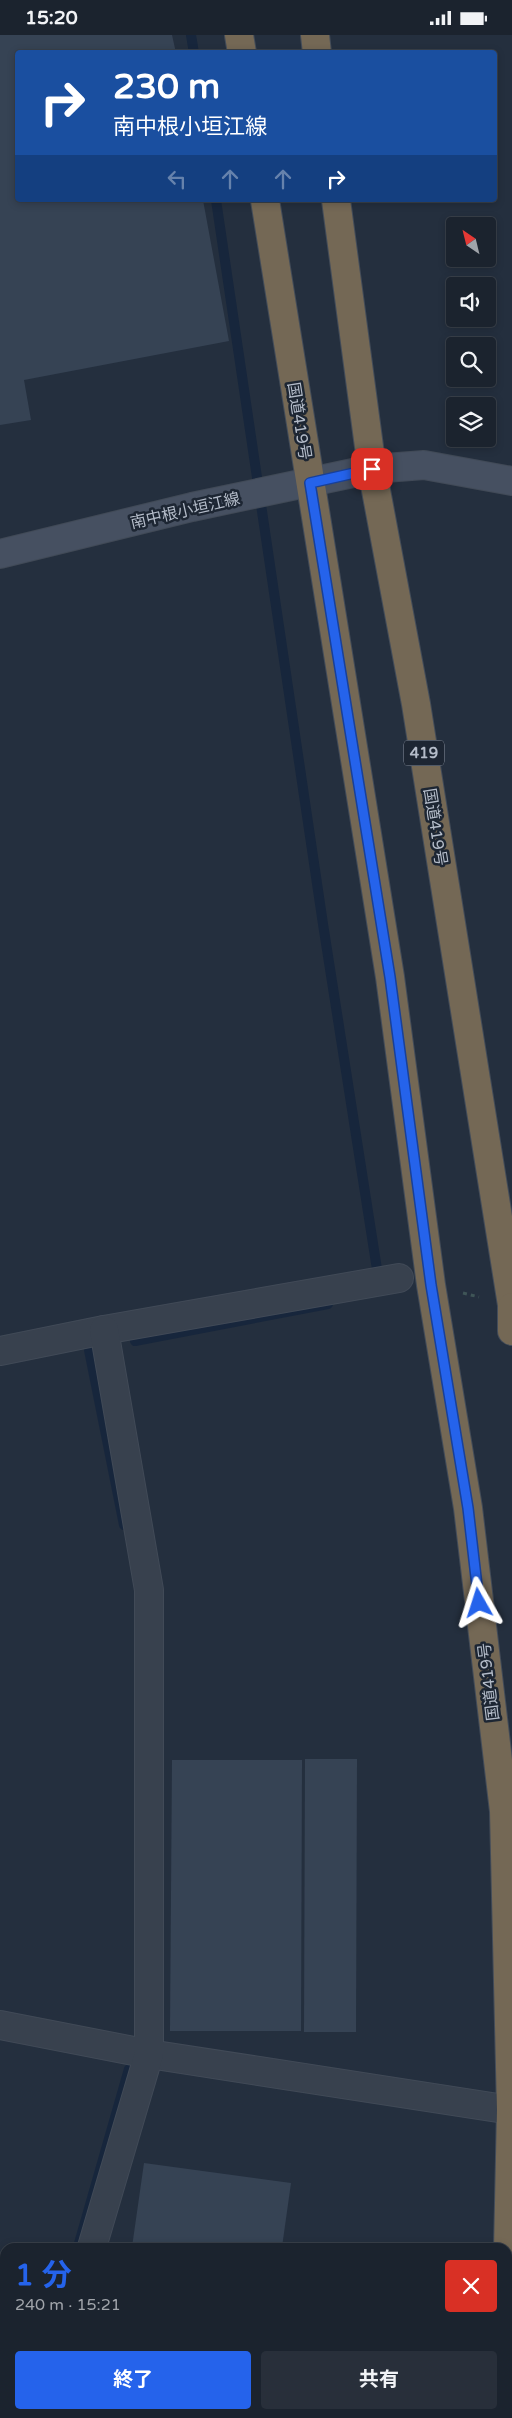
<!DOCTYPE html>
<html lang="ja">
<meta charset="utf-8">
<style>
:root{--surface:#1b232e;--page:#282f3a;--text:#f1f3f6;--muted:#a0a4aa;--line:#39404a;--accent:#2563eb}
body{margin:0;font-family:"Varela Round","Noto Sans JP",sans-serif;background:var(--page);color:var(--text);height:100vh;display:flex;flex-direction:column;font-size:19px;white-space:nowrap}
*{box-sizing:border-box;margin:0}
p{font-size:16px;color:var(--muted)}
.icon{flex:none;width:28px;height:28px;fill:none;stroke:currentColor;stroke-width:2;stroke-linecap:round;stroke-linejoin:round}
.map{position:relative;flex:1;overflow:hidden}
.sheet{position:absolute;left:0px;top:2208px;width:512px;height:176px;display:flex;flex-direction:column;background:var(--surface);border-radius:15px 15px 0 0;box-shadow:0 2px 8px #0003,0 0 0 1px var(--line)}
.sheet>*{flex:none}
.top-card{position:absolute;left:15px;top:15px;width:482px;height:152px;border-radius:5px;box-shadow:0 2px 8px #0003,0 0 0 1px var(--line);background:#1a4fa0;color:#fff;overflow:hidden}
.needle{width:32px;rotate:325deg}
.buttons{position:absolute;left:446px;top:182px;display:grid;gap:10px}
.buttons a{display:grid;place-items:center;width:50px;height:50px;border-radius:5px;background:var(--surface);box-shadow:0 2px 8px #0003,0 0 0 1px var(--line);font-size:25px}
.pin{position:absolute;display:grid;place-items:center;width:42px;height:42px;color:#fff;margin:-21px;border-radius:10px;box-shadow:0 2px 8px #0006}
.me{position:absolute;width:55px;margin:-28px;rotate:354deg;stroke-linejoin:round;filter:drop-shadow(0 0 4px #0008)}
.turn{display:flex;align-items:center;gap:18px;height:105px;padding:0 15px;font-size:22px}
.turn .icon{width:65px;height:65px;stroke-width:2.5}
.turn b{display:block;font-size:35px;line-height:42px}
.lanes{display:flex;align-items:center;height:48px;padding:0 15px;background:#0003;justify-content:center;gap:25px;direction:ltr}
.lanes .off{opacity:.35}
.round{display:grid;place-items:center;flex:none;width:52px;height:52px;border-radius:5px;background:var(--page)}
.overview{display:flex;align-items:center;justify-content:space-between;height:85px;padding:0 15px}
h1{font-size:30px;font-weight:700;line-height:38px;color:var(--accent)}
.primary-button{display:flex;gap:10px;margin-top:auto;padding:10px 15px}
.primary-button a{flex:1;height:58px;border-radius:5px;background:var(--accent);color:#fff;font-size:20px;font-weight:700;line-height:58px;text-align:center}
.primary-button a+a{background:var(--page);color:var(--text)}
.status{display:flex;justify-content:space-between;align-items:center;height:35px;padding:0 25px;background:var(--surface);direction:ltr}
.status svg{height:14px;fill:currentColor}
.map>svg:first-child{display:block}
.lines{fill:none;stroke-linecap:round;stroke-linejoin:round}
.stream{stroke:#17263c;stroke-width:10}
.building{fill:#364354}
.lane-casing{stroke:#414a57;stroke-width:20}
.street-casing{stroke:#414a57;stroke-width:30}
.secondary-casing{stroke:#414a57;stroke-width:30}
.highway-casing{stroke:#434c59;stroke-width:30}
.path{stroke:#3f5557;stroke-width:3;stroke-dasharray:4 4;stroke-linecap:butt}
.lane{stroke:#38414e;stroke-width:18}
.street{stroke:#38414e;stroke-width:28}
.secondary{stroke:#465061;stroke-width:28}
.highway{stroke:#746855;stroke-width:28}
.route-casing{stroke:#184099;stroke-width:12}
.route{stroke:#2563eb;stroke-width:9}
.labels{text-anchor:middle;stroke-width:5;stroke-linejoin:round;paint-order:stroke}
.shield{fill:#1d2633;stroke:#878f9c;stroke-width:1}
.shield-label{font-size:15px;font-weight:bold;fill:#b4bcc9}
.street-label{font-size:16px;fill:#b4bcc9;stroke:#1d2633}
</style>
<div class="status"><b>15:20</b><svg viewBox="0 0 49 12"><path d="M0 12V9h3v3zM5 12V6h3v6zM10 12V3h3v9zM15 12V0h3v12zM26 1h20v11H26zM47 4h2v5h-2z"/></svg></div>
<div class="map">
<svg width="512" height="2383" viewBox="0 0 512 2383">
<rect width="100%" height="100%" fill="#242f3e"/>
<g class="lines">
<g class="stream">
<path d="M191,0L194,18"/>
<path d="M216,165L323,889L379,1247"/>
<path d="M135,1306L328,1269"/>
<path d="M89,1315L124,1490"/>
<path d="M78,2212L129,2034"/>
<path d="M23,2383L24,2379"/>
</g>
</g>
<g class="building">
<path d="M0,0H172L176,18H18V165H203L229,306L24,345L31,385L0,390Z"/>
<path d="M305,1724H357L356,1997H304Z"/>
<path d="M172,1725H302L301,1996H170Z"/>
<path d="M144,2128L291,2148L282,2212H132Z"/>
<path d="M75,2379H259L258,2383H75Z"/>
<path d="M264,2379H305L304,2383H264Z"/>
</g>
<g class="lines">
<defs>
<path id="lane" d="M0,2309L5,2311"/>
<g id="street">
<path d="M0,1316L104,1295L399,1243"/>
<path d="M0,1990L149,2019L511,2075"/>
<path d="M92,2212L149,2019V1555L104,1295"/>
<path d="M0,2243L5,2245"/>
<path d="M39,2383L41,2379"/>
</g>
<path id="secondary" d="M0,519L192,472L372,434L424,430L512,446"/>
<g id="highway">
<path d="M239,0L242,18"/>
<path d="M315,0L317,18"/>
<path d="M265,165L390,942L431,1250L468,1473L504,1776L511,2075L508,2214"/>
<path d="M336,165L372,434L416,669L512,1270"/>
<path d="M512,1272V1296"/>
<path d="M491,2383V2379"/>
</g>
</defs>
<use href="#lane" class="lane-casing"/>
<use href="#street" class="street-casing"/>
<use href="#secondary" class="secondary-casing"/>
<use href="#highway" class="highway-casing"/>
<path class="path" d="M463,1258L479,1262"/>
<use href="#lane" class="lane"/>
<use href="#street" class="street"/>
<use href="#secondary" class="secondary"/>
<use href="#highway" class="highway"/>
</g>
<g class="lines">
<defs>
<path id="route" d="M372,434L310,448L390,942L431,1250L468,1473L479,1568"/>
</defs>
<use href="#route" class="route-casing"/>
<use href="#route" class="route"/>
</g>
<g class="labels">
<rect class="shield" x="404" y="705.5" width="40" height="25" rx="4"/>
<g class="shield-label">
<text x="424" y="723">419</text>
</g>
<g class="street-label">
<text transform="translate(300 386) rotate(81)" y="6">国道419号</text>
<text transform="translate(185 475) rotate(-13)" y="6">南中根小垣江線</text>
<text transform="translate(436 792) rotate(81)" y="6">国道419号</text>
<text transform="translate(488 1647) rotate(-97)" y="6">国道419号</text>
</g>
</g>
</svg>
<div class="buttons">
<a><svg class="needle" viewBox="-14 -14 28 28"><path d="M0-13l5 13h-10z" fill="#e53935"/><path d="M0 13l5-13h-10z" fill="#a0a4aa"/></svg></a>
<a><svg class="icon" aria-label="sound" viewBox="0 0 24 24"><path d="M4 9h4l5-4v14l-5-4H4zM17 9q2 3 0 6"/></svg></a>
<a><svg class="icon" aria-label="search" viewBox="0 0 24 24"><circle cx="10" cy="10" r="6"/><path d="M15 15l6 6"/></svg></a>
<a><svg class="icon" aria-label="layers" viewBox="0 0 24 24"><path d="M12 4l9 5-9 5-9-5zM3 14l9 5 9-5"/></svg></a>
</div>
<div class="pin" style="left:372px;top:434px;background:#d93025"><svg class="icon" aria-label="arrive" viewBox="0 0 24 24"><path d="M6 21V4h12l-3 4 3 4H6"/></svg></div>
<svg class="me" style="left:479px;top:1568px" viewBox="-20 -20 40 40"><path d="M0-17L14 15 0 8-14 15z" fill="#2563eb" stroke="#fff" stroke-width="4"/></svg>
<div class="top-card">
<div class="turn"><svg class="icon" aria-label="right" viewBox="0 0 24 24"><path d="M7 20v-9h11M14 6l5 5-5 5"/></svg><div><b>230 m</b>南中根小垣江線</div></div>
<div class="lanes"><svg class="icon off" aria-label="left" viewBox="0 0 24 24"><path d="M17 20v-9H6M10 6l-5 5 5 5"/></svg><svg class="icon off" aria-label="ahead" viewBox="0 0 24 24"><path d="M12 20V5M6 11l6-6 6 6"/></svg><svg class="icon off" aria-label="ahead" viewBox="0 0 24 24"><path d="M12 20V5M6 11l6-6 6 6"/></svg><svg class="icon" aria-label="right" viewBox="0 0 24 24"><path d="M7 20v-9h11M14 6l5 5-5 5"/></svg></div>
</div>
<section class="sheet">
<div class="overview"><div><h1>1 分</h1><p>240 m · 15:21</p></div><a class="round" style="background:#d93025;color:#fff"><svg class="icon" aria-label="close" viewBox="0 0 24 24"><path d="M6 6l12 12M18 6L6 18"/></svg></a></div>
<div class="primary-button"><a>終了</a><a>共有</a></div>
</section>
</div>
